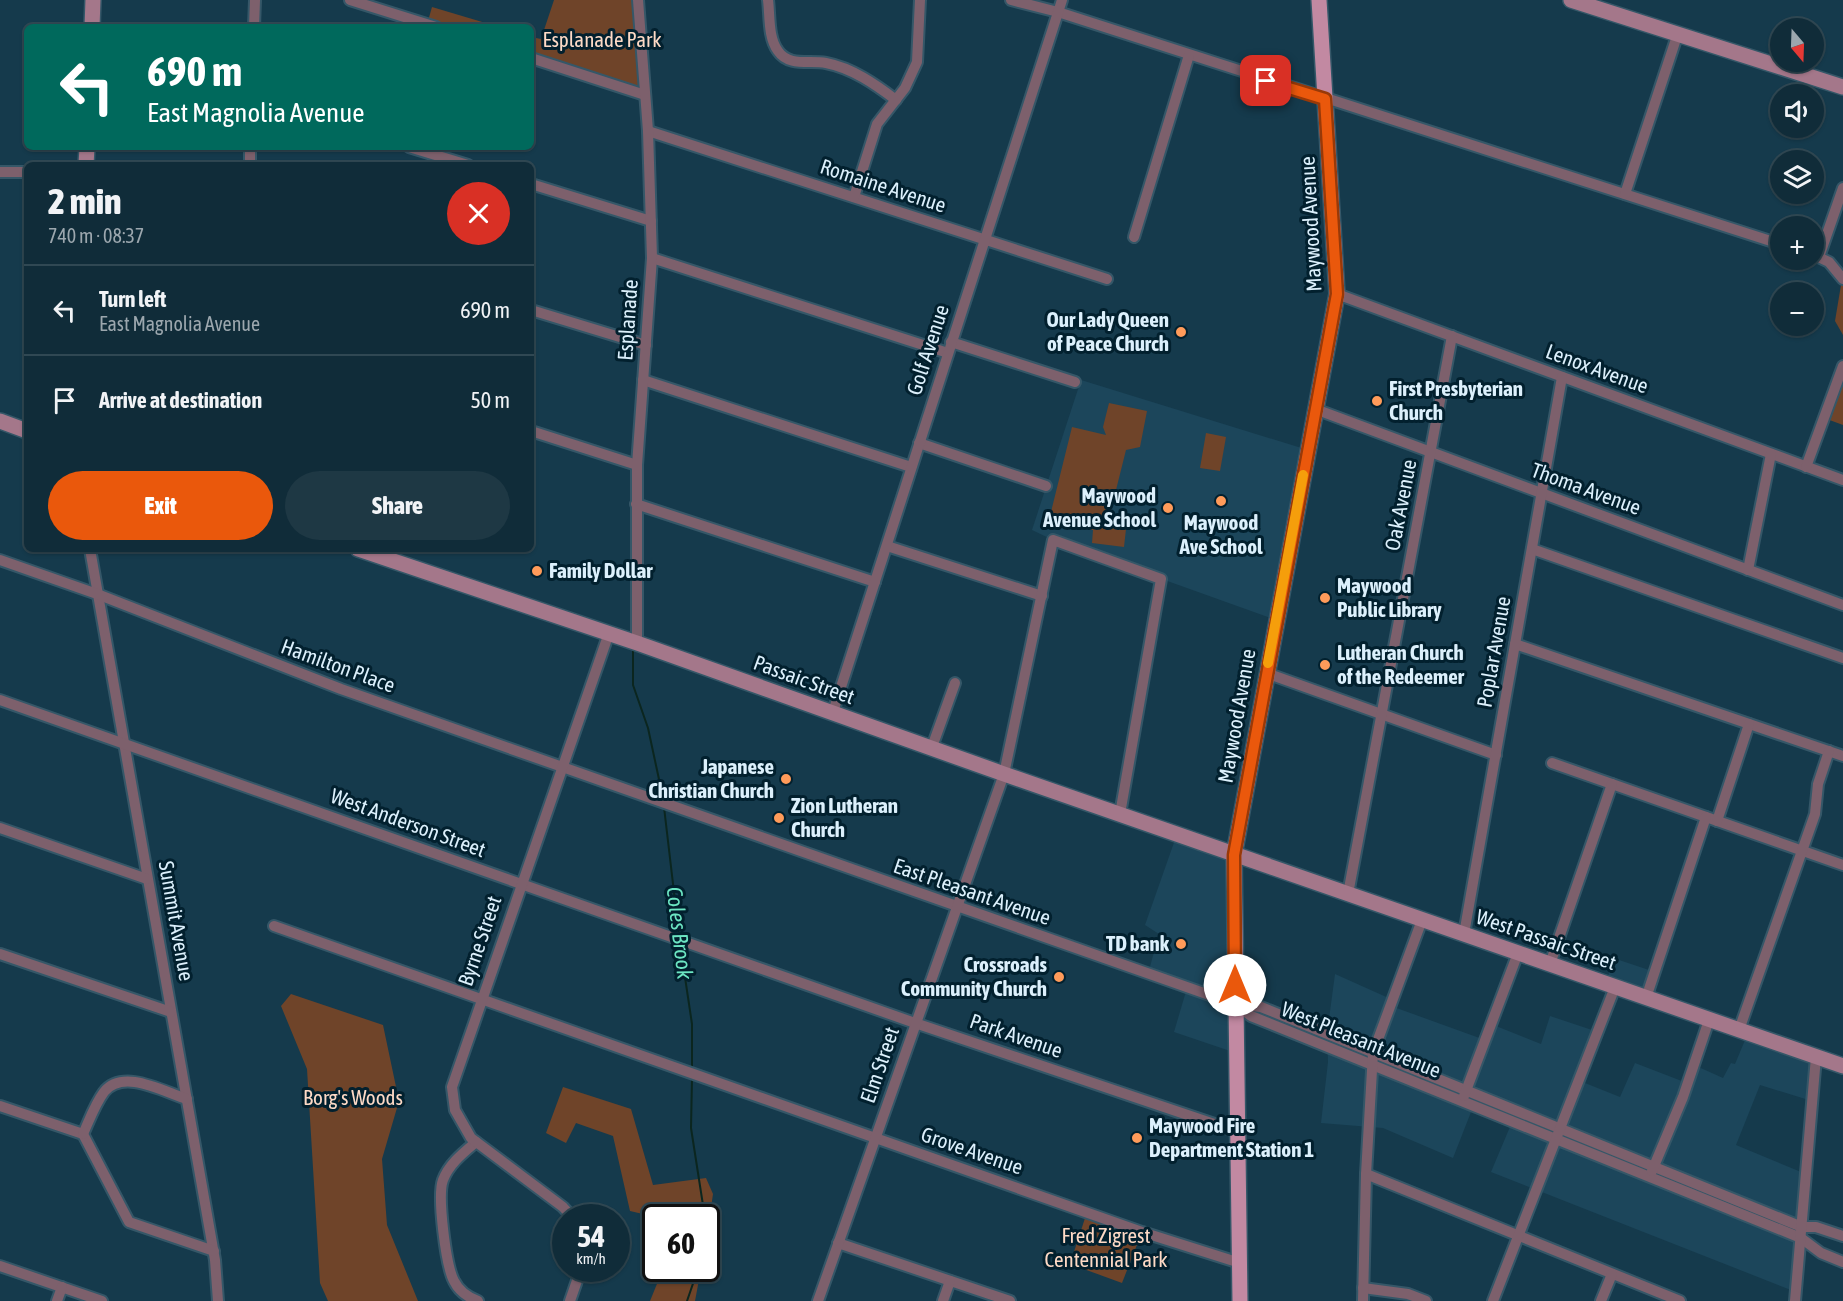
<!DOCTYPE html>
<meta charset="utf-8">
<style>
:root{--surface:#102c39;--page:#1e3844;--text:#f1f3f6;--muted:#9ca7ae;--line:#304853;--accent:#ea580c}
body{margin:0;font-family:"Asap Condensed",sans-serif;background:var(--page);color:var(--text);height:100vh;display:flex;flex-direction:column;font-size:22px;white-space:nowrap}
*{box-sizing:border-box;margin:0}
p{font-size:20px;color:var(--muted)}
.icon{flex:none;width:33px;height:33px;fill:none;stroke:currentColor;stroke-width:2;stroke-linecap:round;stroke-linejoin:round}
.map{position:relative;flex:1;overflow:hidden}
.panel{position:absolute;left:24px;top:162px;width:510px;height:390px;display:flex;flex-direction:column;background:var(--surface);border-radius:9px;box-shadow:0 2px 4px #0004,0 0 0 2px var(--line)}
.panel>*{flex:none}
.top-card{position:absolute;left:24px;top:24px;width:510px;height:126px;border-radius:9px;box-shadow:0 2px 4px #0004,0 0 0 2px var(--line);background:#00695c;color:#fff;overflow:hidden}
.needle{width:39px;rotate:161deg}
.fabs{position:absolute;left:1770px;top:18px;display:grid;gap:12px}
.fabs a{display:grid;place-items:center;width:54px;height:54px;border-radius:50%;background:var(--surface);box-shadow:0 2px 4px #0004,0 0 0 2px var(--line);font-size:30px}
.speed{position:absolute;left:552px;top:1204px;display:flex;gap:12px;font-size:30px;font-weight:700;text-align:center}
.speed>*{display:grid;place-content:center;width:78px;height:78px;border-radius:50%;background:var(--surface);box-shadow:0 2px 4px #0004,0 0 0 2px var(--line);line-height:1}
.speed small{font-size:15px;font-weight:400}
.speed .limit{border:3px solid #111;border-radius:9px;background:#fff;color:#111}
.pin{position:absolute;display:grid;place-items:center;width:51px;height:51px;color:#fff;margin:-26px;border-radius:12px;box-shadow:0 3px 9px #0006}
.me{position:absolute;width:66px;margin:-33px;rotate:0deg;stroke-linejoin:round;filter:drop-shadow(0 0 4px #0008)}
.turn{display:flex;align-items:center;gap:21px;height:126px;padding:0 24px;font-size:27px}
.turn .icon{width:78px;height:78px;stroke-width:2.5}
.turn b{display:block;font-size:42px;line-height:51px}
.round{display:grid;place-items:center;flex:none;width:63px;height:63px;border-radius:32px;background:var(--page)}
.summary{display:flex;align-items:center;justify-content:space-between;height:102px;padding:0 24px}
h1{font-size:36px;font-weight:800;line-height:45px}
.primary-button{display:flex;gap:12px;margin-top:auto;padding:12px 24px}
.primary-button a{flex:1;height:69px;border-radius:36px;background:var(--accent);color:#fff;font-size:24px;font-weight:800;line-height:69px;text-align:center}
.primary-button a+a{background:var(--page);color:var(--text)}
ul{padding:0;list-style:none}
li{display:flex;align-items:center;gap:18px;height:90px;padding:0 24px;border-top:2px solid var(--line)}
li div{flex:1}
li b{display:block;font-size:22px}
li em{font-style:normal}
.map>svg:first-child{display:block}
.built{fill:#1c465b}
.green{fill:#6f4429}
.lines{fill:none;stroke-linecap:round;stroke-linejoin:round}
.stream{stroke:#0b261f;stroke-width:2}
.street-casing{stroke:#355768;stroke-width:14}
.secondary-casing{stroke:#355768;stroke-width:18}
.primary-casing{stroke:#355768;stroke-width:18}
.street{stroke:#7d606c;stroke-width:10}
.secondary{stroke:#a4778a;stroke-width:15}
.primary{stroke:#c289a2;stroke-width:15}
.route-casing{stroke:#983908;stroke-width:15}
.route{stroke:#ea580c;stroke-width:10}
.slow{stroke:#f59e0b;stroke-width:10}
.poi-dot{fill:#ff9b5a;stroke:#02202e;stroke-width:2}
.labels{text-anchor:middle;stroke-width:6;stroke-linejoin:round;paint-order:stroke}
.park-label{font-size:21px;fill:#fedac6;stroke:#02202e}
.street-label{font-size:21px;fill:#dcf0fc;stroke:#02202e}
.poi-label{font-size:21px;font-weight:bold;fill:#dcf0fc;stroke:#02202e;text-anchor:start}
.water-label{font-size:22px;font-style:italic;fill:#6ce6c3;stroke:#02202e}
</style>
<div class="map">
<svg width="1843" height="1301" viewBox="0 0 1843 1301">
<rect width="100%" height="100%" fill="#153a4c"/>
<g class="built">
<path d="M1081,380L1308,450L1276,620L1053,540L1032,530Z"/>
<path d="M1177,834L1234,855L1236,1053L1174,1032L1187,988L1148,974L1159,934L1145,925Z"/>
<path d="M1613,958L1655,972L1646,998L1606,984Z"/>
<path d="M1335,974L1393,1000L1391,1006L1485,1040L1491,1024L1541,1044L1550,1016L1598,1032L1580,1081L1620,1097L1635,1063L1687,1083L1694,1065L1723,1078L1731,1063L1735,1064L1748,1033L1816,1057L1812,1101L1760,1085L1736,1145L1806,1174L1796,1292L1491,1172L1512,1122L1473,1107L1453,1158L1383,1128L1321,1123L1328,1062L1327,1034Z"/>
</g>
<g class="green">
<path d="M554,0H638L645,95L534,59L536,54L531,52V37L541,39Z"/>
<path d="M432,7L499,27H449L428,21Z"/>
<path d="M1842,279H1843V335L1835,321Z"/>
<path d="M1843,366V425L1824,418Z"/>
<path d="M1109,403L1147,411L1140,447L1126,450L1110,514L1121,515L1127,520L1124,547L1092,543L1093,530L1049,520L1072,427L1106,435L1103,427Z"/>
<path d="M1206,433L1226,437L1220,471L1200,468Z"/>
<path d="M291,994L383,1025L399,1101L382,1159L387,1225L418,1301H328L320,1283L307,1069L281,1006Z"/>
<path d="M563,1087L631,1109L653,1185L706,1178L713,1194L707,1235L706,1218H660L630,1211L613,1136L576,1123L566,1143L546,1133Z"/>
<path d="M1087,1212L1142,1232L1122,1283L1070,1264Z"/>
<path d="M663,1269H701L695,1301H650Z"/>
</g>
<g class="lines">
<g class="stream">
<path d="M633,651V685L648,728L663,798"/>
<path d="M664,807L679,935"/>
<path d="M680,944L692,1024V1069"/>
<path d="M692,1078L691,1128L705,1218"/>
<path d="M706,1229V1230"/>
<path d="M687,1301L698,1269"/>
</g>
<defs>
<g id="street">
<path d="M350,0L436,27"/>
<path d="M768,0C770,15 768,38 778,51C789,67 809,60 826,63C852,68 875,84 896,100"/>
<path d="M1011,0L1058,12L1780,244"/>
<path d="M254,27L255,0"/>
<path d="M531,58L645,95"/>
<path d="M648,131L1107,279"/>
<path d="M409,147L468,165"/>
<path d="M250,165V147"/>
<path d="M0,172H27"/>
<path d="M531,184L651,221"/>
<path d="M1625,194L1678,33"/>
<path d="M854,197L877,124L905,88L917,62L920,0"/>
<path d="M1134,237L1189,55"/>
<path d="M1814,255L1829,262L1843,279"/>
<path d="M1819,257L1843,188"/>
<path d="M652,258L948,353"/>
<path d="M1337,294L1843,480"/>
<path d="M531,310L646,345"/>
<path d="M951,342L1075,382"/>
<path d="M643,380L911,467"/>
<path d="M1315,409L1843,605"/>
<path d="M531,431L637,465"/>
<path d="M919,443L1046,486"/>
<path d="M1806,467L1843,366"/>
<path d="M636,504L875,582"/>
<path d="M887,546L1042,596"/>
<path d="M90,549L215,1260L218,1301"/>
<path d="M1532,549L1843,658"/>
<path d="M0,560L97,594L341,689L1235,1004L1261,1007L1802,1227H1816L1843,1236"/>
<path d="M1748,570L1771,454"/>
<path d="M637,643V465L652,258L648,131L638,0"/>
<path d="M1515,644L1843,756"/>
<path d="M1266,673L1496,755"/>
<path d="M0,700L915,1023L1238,1132"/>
<path d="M833,712L1062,0"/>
<path d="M932,747L955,683"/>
<path d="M1552,763L1843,865"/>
<path d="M1717,821L1749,724"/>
<path d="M0,828L147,879"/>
<path d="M1348,894L1452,336"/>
<path d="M274,926L1142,1232L1240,1263"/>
<path d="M1464,934L1562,377"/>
<path d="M0,954L171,1012"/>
<path d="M1550,964L1612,784"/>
<path d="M1646,998L1706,817"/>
<path d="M1235,1004L1251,1016L1801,1238L1821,1253L1843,1262"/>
<path d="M1739,1030L1815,814L1818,784L1829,751"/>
<path d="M1464,1096L1518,953"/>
<path d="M0,1106L83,1134"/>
<path d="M83,1134L129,1222L214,1251"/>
<path d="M83,1134C89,1121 95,1104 104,1092C123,1068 164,1092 187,1099"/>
<path d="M476,1142C463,1153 449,1164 443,1180C437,1196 446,1266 454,1281C459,1291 467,1297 478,1301"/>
<path d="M1652,1171L1683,1097L1709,1020"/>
<path d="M1366,1174L1680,1301"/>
<path d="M573,1218L563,1207L471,1138L455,1110L452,1087L609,633"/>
<path d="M838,1243L1010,1301"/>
<path d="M0,1266L102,1301"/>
<path d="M1363,1288L1408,1294L1426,1301"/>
<path d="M57,1301L62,1287"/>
<path d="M570,1301L581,1269"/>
<path d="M818,1301L1004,774L1053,540L1161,579L1120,814"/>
<path d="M943,1301L950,1281"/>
<path d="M1363,1301L1366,1174L1373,1053L1422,920"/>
<path d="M1493,1301L1615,987"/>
<path d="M1601,1301L1612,1274"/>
<path d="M1795,1301L1816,1057"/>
</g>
<g id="secondary">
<path d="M1571,0L1843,87"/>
<path d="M92,27L93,0"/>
<path d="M86,165L87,147"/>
<path d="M0,421L27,431"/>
<path d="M358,549L637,643L1004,774L1843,1066"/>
</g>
<path id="primary" d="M1240,1301L1234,855L1337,294L1319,0"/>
</defs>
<use href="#street" class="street-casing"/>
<use href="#secondary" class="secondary-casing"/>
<use href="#primary" class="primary-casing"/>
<use href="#street" class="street"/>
<use href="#secondary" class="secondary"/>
<use href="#primary" class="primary"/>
</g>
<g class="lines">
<defs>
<path id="route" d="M1235,985L1234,855L1337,294L1325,99L1266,81"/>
</defs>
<use href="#route" class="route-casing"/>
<use href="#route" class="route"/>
<path class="slow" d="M1268,663L1303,475"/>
</g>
<g class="poi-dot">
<circle cx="1181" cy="332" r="6"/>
<circle cx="1377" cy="401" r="6"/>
<circle cx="1221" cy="501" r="6"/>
<circle cx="1168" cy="508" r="6"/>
<circle cx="537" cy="571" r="6"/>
<circle cx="1325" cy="598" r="6"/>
<circle cx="1325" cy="665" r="6"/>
<circle cx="786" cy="779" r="6"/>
<circle cx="779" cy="818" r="6"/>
<circle cx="1181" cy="944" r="6"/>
<circle cx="1059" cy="977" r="6"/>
<circle cx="1137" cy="1138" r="6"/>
</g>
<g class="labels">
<g class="park-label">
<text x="602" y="47">Esplanade Park</text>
<text x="353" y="1105">Borg's Woods</text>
<text x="1106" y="1243">Fred Zigrest<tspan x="1106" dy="24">Centennial Park</tspan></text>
</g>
<g class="street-label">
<text transform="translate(883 186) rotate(18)" y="7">Romaine Avenue</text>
<text transform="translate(1311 224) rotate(-93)" y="7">Maywood Avenue</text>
<text transform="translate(628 320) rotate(-86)" y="7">Esplanade</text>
<text transform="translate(928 350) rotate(-72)" y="7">Golf Avenue</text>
<text transform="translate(1597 369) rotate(20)" y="7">Lenox Avenue</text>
<text transform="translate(1586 489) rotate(20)" y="7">Thoma Avenue</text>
<text transform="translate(1401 505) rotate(-79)" y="7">Oak Avenue</text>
<text transform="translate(1494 652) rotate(-80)" y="7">Poplar Avenue</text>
<text transform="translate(338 666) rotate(20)" y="7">Hamilton Place</text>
<text transform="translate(804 680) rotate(20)" y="7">Passaic Street</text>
<text transform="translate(1237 716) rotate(-80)" y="7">Maywood Avenue</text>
<text transform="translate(408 823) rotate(20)" y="7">West Anderson Street</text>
<text transform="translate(972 892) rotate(19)" y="7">East Pleasant Avenue</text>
<text transform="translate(176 921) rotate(80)" y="7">Summit Avenue</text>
<text transform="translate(1546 940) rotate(19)" y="7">West Passaic Street</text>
<text transform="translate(480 941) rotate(-71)" y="7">Byrne Street</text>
<text transform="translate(1016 1036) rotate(19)" y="7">Park Avenue</text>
<text transform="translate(1361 1040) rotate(22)" y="7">West Pleasant Avenue</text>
<text transform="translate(880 1065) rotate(-71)" y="7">Elm Street</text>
<text transform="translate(972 1151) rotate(19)" y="7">Grove Avenue</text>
</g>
<g class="poi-label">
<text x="1169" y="327" text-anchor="end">Our Lady Queen<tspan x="1169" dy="24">of Peace Church</tspan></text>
<text x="1389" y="396">First Presbyterian<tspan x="1389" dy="24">Church</tspan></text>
<text x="1156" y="503" text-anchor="end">Maywood<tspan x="1156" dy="24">Avenue School</tspan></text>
<text x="1221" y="530" text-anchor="middle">Maywood<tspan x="1221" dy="24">Ave School</tspan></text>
<text x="549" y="578">Family Dollar</text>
<text x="1337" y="593">Maywood<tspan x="1337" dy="24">Public Library</tspan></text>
<text x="1337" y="660">Lutheran Church<tspan x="1337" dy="24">of the Redeemer</tspan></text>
<text x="774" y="774" text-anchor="end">Japanese<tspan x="774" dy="24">Christian Church</tspan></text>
<text x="791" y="813">Zion Lutheran<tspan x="791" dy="24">Church</tspan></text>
<text x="1169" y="951" text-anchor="end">TD bank</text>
<text x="1047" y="972" text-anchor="end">Crossroads<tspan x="1047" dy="24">Community Church</tspan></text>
<text x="1149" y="1133">Maywood Fire<tspan x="1149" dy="24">Department Station 1</tspan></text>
</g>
<g class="water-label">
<text transform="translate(680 933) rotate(83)" y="8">Coles Brook</text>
</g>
</g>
</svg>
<div class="fabs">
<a><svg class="needle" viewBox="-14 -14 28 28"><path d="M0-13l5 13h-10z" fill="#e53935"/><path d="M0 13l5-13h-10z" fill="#9ca7ae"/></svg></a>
<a><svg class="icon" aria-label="sound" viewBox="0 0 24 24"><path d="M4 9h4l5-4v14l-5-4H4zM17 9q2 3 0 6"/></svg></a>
<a><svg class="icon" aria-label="layers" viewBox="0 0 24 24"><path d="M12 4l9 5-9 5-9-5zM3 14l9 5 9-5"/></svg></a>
<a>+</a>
<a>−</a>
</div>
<div class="speed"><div>54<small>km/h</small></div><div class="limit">60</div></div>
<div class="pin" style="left:1266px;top:81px;background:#d93025"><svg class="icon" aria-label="arrive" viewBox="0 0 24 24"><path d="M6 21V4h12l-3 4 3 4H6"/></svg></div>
<svg class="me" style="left:1235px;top:985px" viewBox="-20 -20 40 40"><circle r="19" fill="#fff"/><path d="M0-13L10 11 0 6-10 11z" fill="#ea580c"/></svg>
<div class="top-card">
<div class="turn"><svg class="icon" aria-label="left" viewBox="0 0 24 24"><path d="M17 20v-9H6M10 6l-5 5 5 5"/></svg><div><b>690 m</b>East Magnolia Avenue</div></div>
</div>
<section class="panel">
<div class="summary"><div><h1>2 min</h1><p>740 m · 08:37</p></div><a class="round" style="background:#d93025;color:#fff"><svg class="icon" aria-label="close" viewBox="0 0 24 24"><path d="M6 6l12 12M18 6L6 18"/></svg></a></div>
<ul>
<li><svg class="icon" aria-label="left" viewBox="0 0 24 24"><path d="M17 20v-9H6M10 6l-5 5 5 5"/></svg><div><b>Turn left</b><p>East Magnolia Avenue</p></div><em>690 m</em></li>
<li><svg class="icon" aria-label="arrive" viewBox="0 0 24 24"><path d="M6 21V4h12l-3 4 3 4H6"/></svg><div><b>Arrive at destination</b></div><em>50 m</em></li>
</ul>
<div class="primary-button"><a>Exit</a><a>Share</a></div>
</section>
</div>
